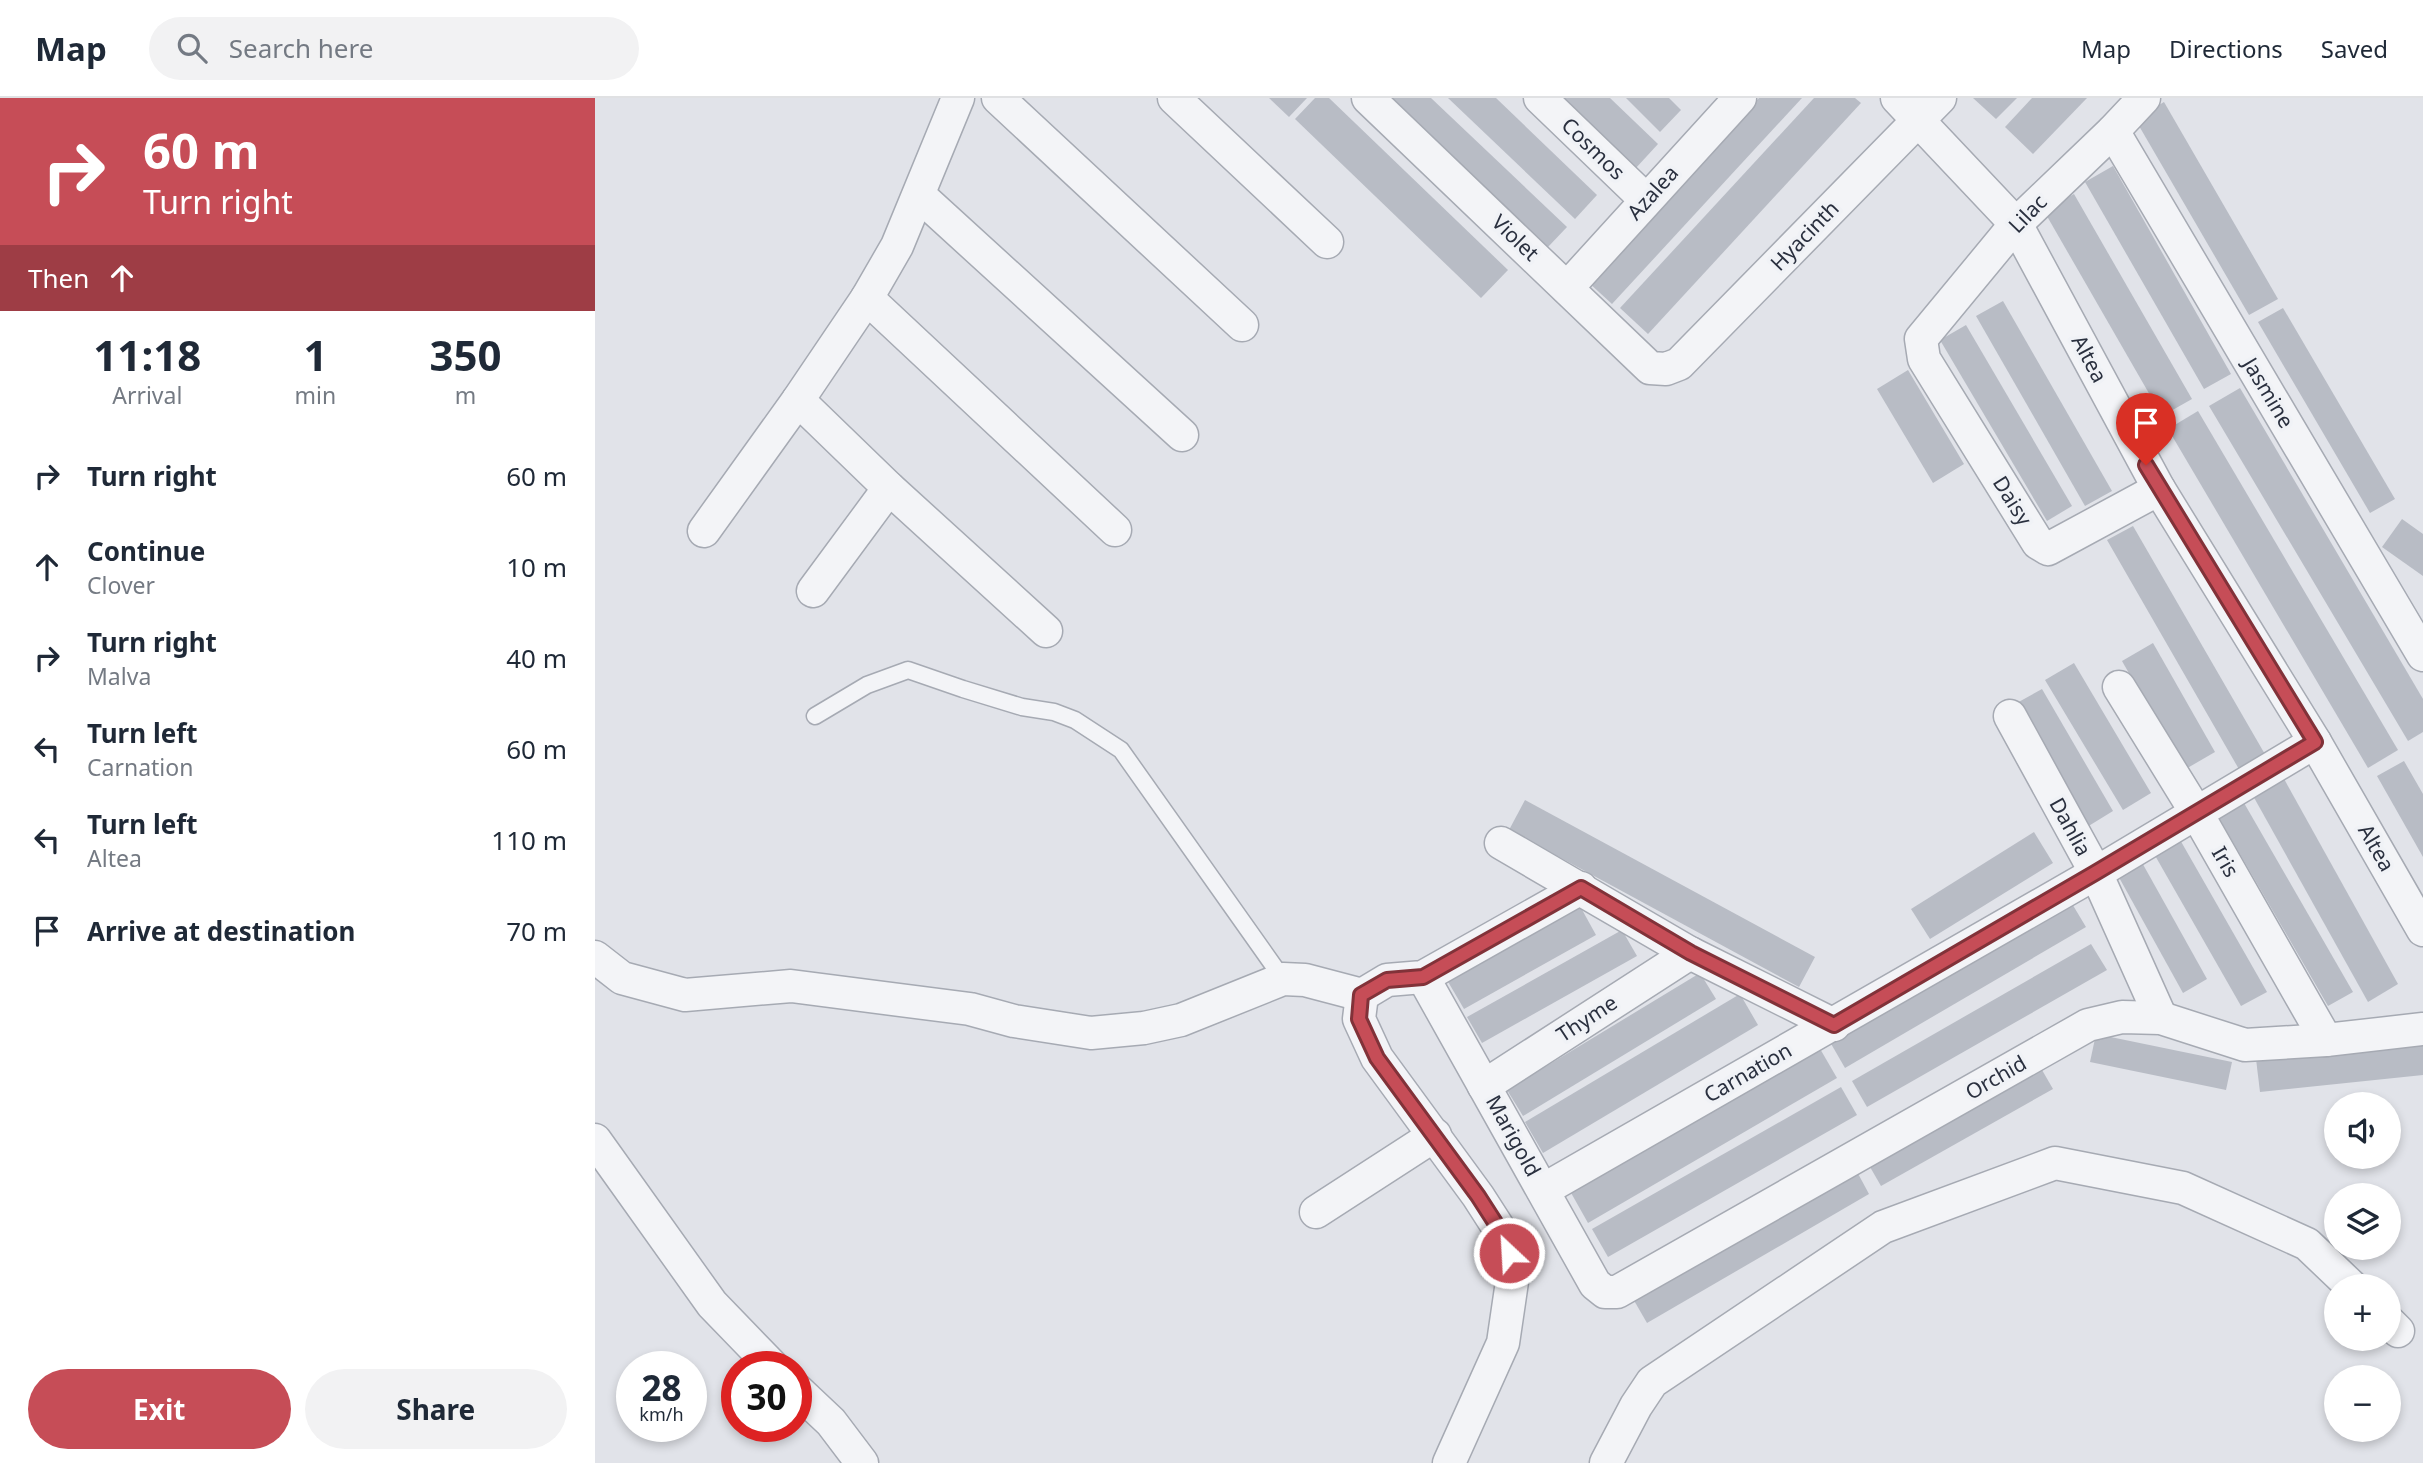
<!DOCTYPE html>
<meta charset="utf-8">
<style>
:root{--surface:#fff;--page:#f2f2f3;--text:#1f2937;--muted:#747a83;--line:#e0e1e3;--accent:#c64d57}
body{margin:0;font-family:"Noto Sans",sans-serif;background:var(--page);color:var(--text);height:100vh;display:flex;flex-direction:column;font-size:26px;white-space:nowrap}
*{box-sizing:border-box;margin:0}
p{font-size:23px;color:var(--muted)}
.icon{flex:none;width:38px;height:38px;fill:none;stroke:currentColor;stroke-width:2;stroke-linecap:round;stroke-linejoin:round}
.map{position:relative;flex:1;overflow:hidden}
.details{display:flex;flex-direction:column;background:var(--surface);width:595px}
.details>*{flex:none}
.top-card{background:#c64d57;color:#fff;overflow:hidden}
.controls{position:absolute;left:1729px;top:994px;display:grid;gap:14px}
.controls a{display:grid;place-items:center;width:77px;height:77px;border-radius:50%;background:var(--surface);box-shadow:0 4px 10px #0003;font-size:35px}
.speed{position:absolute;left:21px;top:1253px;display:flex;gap:14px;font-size:35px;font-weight:700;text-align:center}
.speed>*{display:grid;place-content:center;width:91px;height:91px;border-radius:50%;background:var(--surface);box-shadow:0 4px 10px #0003;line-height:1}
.speed small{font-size:18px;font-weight:400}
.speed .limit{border:10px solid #d22;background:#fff;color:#111}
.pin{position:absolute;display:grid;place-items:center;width:60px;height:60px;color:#fff;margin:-72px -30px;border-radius:50% 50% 50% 0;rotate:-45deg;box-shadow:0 0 7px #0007}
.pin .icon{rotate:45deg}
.me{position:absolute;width:77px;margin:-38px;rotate:335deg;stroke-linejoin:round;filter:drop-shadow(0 0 5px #0008)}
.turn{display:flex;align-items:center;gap:24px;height:147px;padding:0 28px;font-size:32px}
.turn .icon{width:91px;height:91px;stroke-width:2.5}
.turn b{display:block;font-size:49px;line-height:60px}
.then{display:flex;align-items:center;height:66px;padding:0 28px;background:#0003;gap:14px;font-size:26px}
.eta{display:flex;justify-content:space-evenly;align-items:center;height:119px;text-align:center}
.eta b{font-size:42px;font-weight:700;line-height:49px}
.primary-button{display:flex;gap:14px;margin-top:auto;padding:14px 28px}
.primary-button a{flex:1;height:80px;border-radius:42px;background:var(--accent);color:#fff;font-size:28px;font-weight:700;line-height:80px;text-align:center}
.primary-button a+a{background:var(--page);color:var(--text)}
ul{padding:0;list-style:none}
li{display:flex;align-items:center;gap:21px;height:91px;padding:0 28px}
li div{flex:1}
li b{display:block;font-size:26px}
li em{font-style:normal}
header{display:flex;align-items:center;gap:42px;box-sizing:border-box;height:98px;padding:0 35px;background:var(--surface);border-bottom:2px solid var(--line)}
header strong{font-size:33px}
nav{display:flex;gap:38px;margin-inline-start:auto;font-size:24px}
.search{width:490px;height:63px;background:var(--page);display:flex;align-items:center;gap:18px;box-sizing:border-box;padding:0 24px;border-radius:38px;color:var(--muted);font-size:26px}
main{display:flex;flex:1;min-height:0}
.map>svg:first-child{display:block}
.building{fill:#b8bcc5}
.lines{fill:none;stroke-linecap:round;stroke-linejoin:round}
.service-casing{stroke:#a6aab3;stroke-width:19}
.minor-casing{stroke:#a6aab3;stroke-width:35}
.service{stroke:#f3f4f7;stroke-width:16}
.minor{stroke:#f3f4f7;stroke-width:32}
.route-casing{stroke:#813239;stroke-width:18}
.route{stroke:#c64d57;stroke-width:12}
.labels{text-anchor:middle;stroke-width:7;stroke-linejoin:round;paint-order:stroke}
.street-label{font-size:21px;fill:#2a303f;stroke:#f0f2f6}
</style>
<header>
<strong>Map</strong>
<div class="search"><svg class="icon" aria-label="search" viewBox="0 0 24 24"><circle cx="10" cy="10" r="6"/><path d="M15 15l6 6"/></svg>Search here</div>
<nav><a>Map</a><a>Directions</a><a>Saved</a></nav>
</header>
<main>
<section class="details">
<div class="top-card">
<div class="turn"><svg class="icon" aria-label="right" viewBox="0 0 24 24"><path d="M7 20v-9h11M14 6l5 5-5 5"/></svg><div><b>60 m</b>Turn right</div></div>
<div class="then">Then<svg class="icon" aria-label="ahead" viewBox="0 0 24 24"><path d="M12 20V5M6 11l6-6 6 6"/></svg></div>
</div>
<div class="eta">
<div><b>11:18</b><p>Arrival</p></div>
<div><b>1</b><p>min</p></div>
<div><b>350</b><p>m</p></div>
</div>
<ul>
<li><svg class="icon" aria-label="right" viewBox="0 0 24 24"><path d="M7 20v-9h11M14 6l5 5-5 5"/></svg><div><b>Turn right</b></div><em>60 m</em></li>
<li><svg class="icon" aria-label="ahead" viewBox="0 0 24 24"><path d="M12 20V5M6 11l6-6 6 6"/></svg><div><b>Continue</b><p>Clover</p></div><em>10 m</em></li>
<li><svg class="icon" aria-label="right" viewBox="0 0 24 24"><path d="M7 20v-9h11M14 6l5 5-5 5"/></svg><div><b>Turn right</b><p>Malva</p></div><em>40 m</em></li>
<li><svg class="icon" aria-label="left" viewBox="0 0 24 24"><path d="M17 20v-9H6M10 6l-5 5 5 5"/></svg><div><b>Turn left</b><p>Carnation</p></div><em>60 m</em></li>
<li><svg class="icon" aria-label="left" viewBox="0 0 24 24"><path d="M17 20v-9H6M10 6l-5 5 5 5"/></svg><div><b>Turn left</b><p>Altea</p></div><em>110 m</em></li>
<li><svg class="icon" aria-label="arrive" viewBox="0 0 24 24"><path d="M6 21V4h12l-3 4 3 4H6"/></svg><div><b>Arrive at destination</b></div><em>70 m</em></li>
</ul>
<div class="primary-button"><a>Exit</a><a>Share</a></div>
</section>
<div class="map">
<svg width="1828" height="1365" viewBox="0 0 1828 1365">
<rect width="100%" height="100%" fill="#e1e3e9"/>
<g class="building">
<path d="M674,0H712L694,19Z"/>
<path d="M720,0H734L913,172L886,200L700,21Z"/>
<path d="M795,0H836L972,129L953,149Z"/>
<path d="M853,0H901L1002,97L980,121Z"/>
<path d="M966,0H1015L1063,46L1040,71Z"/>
<path d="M1031,0H1074L1086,12L1065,34Z"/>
<path d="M1164,0H1207L1017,206L993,184Z"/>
<path d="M1219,0H1260L1266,5L1053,236L1025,210Z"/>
<path d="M1378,0H1422L1401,21Z"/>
<path d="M1437,0H1492L1438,56L1410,29Z"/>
<path d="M1569,4L1683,201L1654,217L1540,21Z"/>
<path d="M1518,68L1636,276L1609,291L1490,84Z"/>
<path d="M1479,96L1597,301L1567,318L1449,113Z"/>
<path d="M1408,203L1517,393L1490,408L1381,218Z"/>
<path d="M1688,210L1800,401L1775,415L1663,224Z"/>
<path d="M1371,227L1477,408L1452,423L1345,242Z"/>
<path d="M1313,272L1369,366L1338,385L1282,291Z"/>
<path d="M1645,290L1828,601V634L1813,643L1614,308Z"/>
<path d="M1603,313L1803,652L1773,670L1573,331Z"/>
<path d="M1807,421L1828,436V478L1787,449Z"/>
<path d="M1538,428L1671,658L1645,673L1512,442Z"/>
<path d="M1558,545L1620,654L1589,672L1527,563Z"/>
<path d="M1479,565L1556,695L1528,712L1450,582Z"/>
<path d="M1447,591L1518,713L1492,729L1420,606Z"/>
<path d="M1809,663L1828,696V759L1782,678Z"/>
<path d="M1688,679L1803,886L1773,904L1657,696Z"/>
<path d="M1645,698L1758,894L1733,908L1620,713Z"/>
<path d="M930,702L1220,859L1204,889L914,732Z"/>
<path d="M1439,734L1458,765L1335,841L1316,811Z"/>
<path d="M1584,740L1672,894L1646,908L1558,754Z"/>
<path d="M1545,761L1612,881L1588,895L1521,774Z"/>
<path d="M1476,804L1491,829L1250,970L1235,944Z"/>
<path d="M985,808L1001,837L869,911L852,882Z"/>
<path d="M1027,832L1042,858L887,945L872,919Z"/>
<path d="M1496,846L1512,872L1272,1009L1257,983Z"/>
<path d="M1105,875L1121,901L928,1018L912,992Z"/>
<path d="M1145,896L1163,927L948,1055L930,1024Z"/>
<path d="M1501,936L1637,964L1631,992L1495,964Z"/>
<path d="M1828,943V977L1665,994L1661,961Z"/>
<path d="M1224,949L1242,980L993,1125L975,1093Z"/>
<path d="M1443,965L1458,991L1286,1088L1271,1062Z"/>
<path d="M1246,989L1262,1017L1013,1159L997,1131Z"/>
<path d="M1260,1070L1274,1096L1052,1225L1037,1199Z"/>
</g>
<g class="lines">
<defs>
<path id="service" d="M220,618L272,587L313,572L368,591L427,609L459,614L480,622L526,652L688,881"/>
<g id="minor">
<path d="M363,0L302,148L272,200L203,302L294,390L451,533"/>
<path d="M403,0L647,227"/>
<path d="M579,0L732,144"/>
<path d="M773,0L1055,270L1071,271L1084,266L1345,0"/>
<path d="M945,0L1051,102"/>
<path d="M1302,0L1421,126L1564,391L1720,644L1828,832"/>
<path d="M1549,0L1518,33L1421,126L1326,241L1329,261L1443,445L1453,451L1564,391"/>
<path d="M1518,33L1828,557"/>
<path d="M324,97L587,337"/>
<path d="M972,190L1145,0"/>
<path d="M272,200L520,432"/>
<path d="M109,433L203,302"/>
<path d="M218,493L294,390"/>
<path d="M1524,589L1601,714L1731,942"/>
<path d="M1415,618L1501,775L1566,920"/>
<path d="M906,745L1095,855L1239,927"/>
<path d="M0,859L27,880L90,897L196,888L375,911L419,923L496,935L549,930L586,922L688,881L710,882L767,897L792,882L828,879L986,790"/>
<path d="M828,879L1000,1186L1010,1194H1022L1493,927L1527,919L1566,920L1650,947L1731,942L1828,931"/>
<path d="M767,897L764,921L782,960L883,1098L910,1140L919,1170L908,1245L854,1365"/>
<path d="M889,988L1095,855"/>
<path d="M0,1042L117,1206L178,1269"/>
<path d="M948,1092L1501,775L1720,644"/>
<path d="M721,1114L840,1037"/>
<path d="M1794,1224L1803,1233"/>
<path d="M201,1291L236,1324L267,1365"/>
<path d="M1011,1365L1041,1308L1057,1284L1288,1129L1460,1065L1588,1090L1712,1146L1756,1188"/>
</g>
</defs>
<use href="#service" class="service-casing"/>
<use href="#minor" class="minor-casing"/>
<use href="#service" class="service"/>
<use href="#minor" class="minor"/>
</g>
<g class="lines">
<defs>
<path id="route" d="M914,1155L910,1140L883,1098L782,960L764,921L766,897L792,882L828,879L986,790L1096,855L1239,927L1500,775L1720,644L1551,367"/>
</defs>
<use href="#route" class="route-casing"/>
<use href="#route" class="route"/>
</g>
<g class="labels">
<g class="street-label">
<text transform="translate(998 51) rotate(44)" y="7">Cosmos</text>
<text transform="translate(1058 95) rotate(-48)" y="7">Azalea</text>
<text transform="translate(1433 116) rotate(-46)" y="7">Lilac</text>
<text transform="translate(1210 138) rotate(-46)" y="7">Hyacinth</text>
<text transform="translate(920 140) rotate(44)" y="7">Violet</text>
<text transform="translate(1494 261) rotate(62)" y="7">Altea</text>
<text transform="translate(1673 295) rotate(59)" y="7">Jasmine</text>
<text transform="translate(1417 403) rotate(58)" y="7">Daisy</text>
<text transform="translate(1475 729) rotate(61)" y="7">Dahlia</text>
<text transform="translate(1781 750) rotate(60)" y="7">Altea</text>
<text transform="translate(1630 764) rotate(60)" y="7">Iris</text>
<text transform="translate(992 921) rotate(-33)" y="7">Thyme</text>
<text transform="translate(1153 975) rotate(-30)" y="7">Carnation</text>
<text transform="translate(1401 980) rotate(-30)" y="7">Orchid</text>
<text transform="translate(918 1038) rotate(61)" y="7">Marigold</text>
</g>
</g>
</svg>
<div class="controls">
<a><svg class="icon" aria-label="sound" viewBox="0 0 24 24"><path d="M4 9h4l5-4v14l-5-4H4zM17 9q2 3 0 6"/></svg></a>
<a><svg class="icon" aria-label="layers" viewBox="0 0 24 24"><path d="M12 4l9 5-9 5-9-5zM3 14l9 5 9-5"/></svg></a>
<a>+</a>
<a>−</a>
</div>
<div class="speed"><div>28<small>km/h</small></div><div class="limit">30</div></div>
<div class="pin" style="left:1551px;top:367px;background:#d93025"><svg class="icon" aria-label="arrive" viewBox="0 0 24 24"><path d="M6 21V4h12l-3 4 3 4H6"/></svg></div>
<svg class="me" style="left:914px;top:1155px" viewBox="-20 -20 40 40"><circle r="17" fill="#c64d57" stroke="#fff" stroke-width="3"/><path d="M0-11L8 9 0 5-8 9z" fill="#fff"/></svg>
</div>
</main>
